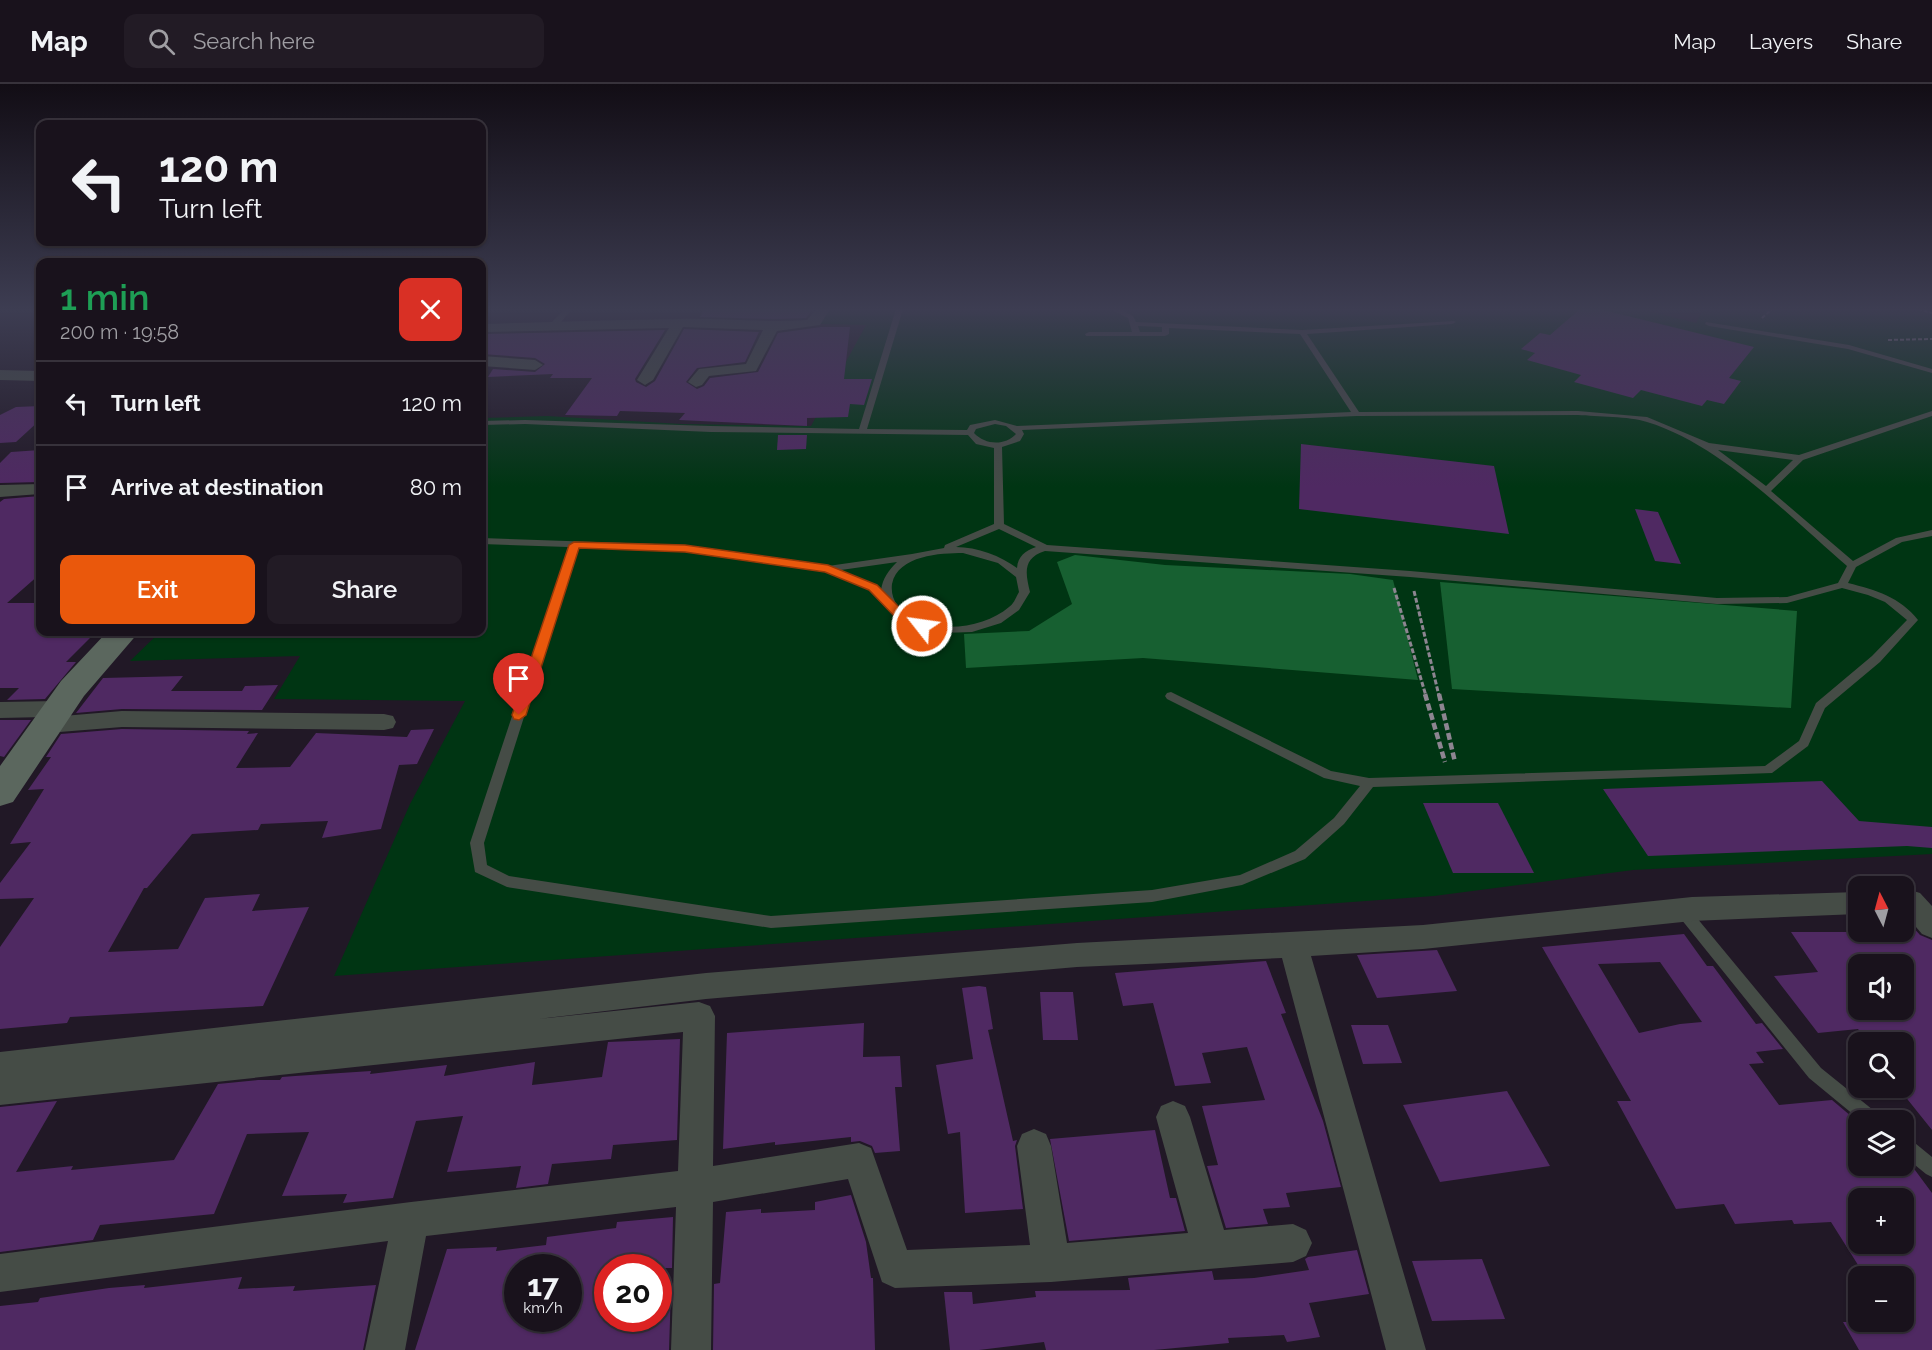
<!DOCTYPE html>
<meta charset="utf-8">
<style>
:root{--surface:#19121c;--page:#221b25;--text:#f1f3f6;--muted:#9f9ea3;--line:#37323b;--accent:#ea580c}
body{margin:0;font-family:Raleway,sans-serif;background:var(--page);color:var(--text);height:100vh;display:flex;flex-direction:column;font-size:22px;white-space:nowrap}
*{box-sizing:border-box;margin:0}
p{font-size:20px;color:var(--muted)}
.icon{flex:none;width:33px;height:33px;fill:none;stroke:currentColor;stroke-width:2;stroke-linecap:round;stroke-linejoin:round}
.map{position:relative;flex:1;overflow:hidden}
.panel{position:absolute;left:36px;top:174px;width:450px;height:378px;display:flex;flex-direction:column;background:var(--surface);border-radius:12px;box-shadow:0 2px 4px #0004,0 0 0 2px var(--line)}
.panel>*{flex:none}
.banner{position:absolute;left:36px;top:36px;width:450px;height:126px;border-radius:12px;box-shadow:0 2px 4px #0004,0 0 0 2px var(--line);background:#19121c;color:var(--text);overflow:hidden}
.needle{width:39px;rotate:354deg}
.buttons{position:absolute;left:1848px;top:792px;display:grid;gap:12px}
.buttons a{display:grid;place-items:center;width:66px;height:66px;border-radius:12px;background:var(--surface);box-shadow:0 2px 4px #0004,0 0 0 2px var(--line);font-size:30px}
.speed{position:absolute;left:504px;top:1170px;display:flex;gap:12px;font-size:30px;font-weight:700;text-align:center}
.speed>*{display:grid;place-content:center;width:78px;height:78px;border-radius:50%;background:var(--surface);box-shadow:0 2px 4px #0004,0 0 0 2px var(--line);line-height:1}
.speed small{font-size:15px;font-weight:400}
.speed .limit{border:9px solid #d22;background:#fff;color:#111}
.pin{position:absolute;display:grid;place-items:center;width:51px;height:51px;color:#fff;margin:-62px -26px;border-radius:50% 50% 50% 0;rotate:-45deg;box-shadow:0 0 6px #0007}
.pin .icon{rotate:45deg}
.me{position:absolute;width:66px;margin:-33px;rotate:300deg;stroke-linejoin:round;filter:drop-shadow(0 0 4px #0008)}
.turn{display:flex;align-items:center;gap:21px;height:126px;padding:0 24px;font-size:27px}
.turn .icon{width:78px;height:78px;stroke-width:2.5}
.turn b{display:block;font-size:42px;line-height:51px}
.round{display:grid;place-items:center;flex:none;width:63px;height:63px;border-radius:12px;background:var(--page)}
.overview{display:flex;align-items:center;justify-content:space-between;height:102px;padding:0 24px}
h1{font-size:36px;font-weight:600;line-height:45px;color:#1e9e55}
.action{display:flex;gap:12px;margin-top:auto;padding:12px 24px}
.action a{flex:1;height:69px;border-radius:12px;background:var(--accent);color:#fff;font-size:24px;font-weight:600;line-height:69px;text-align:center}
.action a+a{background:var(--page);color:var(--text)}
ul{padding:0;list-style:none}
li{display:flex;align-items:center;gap:18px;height:84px;padding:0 24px;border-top:2px solid var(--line)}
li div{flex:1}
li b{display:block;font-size:22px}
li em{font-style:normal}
header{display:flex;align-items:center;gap:36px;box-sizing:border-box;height:84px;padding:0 30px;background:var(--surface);border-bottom:2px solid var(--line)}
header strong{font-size:28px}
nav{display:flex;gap:33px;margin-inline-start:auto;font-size:21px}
.search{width:420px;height:54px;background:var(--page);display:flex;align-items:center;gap:15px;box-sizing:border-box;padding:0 21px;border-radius:12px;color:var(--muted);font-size:22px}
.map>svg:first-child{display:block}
.green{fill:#003513}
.forest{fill:#176031}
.building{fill:#4f2962;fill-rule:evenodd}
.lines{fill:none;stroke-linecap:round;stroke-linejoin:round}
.path-far2{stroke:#8d8591;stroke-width:2;stroke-dasharray:4 2;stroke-linecap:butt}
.path-far1{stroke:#8d8591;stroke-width:3;stroke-dasharray:5 2;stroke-linecap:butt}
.path{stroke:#8d8591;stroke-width:4.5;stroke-dasharray:7 3;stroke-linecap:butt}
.lane{fill:#454c46;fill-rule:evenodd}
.street{fill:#454c46;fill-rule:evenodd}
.secondary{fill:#5b675e;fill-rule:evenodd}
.route{fill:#ea580c;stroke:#983908;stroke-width:1.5}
</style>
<header>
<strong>Map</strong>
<div class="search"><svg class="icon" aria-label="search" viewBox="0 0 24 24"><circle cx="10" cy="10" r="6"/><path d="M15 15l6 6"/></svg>Search here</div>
<nav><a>Map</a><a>Layers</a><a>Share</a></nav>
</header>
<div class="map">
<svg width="1932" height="1266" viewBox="0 0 1932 1266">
<rect width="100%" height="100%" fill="#211826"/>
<path class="green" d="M829,225H1641L1696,239L1703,225H1932V770L1633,786L1434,812L334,892L410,720L465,617L274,615L300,572L130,577L160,548H482V334L547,332L682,340L811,342L866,241L818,240Z"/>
<g class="forest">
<path d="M1075,471L1165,481L1350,490L1393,496L1418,596L1143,574L966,584L964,550L1029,547L1072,520L1057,478Z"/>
<path d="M1440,498L1797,527L1791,624L1452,605Z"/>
</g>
<g class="building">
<path d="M704,225H813L806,234L775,235L700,233Z"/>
<path d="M1580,225H1599L1754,263L1729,294L1741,297L1724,320L1707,316L1702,322L1641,306L1633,314L1574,298L1581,291L1527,276L1535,269L1521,265L1540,249L1550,251Z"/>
<path d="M821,243H850L844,295H872L864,321L850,320L848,333L807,334V342L679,336L685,329L620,327L617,332L565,331L592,294H550L553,290L488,293L493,285L535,288L545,280L535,274L482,270V250L665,246L635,295L636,298L646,303L655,297L684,245L759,248L745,278L697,284L686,298L697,305L704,302L710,294L758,288L778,249Z"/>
<path d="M40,322V336L16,358L0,359V331L16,323Z"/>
<path d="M778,351H807L806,365L777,366Z"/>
<path d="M1301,360L1494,382L1509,450L1299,425Z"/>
<path d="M40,366V398L0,399V379L11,368Z"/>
<path d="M40,412V490L7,519H40V548H90L83,554H90L66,578H76L45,615L7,616L19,604H0V418L4,415Z"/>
<path d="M1635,425L1658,428L1681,480L1655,477Z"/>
<path d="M183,592L171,607H242L245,602L278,601L262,626L122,625L76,629L103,594Z"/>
<path d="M0,636H31L4,673L0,672Z"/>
<path d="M122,645L249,647L247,650L258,649L236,684L290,683L316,649L407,653L411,646L434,645L417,680L399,681L381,745L322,754L328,737L261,740L258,746L192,750L147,804H144L108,868L178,865L205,814L260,810L252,827L309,823L263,922L70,933L67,939L0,945V863L34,814L0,815V799L31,758L10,760L44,705L28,706L51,673H46L61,650Z"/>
<path d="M1822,697L1859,737L1932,743V764L1907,762L1648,772L1603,705Z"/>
<path d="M1423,719H1498L1534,789H1453Z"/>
<path d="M1904,841H1911L1920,851L1932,856V1046L1904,1011V958H1868L1858,945L1818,949L1774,892L1818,888L1791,848H1904ZM1858,880H1904V926H1858Z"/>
<path d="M1684,850L1707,882H1713L1756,940L1762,939L1783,965L1756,968L1764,979L1749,980L1779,1021L1832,1016L1858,1038V1082H1912L1932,1109V1266H1859L1843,1238H1904V1192H1865L1831,1138L1794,1140L1792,1136L1735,1140L1724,1120L1676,1125L1617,1017H1631L1542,863ZM1660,878L1702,938L1680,940L1639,949L1598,880ZM1858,1114H1904V1160H1858Z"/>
<path d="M1437,866L1457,907L1377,914L1357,871Z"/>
<path d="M1266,877L1286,929L1281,930L1323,1037L1341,1103L1286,1109L1290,1123L1263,1125L1268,1140L1226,1144L1207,1082L1218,1081L1202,1022L1265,1016L1247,963L1202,969L1211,999L1175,1002L1153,919L1123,922L1115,889Z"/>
<path d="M979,902L986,903L993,945L988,946L1013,1057L1017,1056L1015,1062L1023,1125L965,1129L960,1048L948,1050L936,981L973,975L962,904Z"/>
<path d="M1040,908H1073L1078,956H1043Z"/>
<path d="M864,939L863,973L900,972L902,1003H895L900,1067L875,1069L872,1062L860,1057L851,1058V1053L775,1061V1058L723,1065L727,949Z"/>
<path d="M1351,941H1388L1402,979L1363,980Z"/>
<path d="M680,955L677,1056L613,1061L611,1075L552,1080L548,1100L516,1104L521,1082L447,1088L463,1032L416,1037L393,1114L343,1119L347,1110L282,1112L309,1048L247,1050L214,1130L100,1141L93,1156L0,1168V1023L57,1017L16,1088L73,1082L71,1086L174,1076L218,1000L258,996H280L282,993L295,992L371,987L370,990L447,981L444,992L535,978L532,1001L602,993L608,958Z"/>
<path d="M1507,1007L1550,1082L1440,1098L1403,1021Z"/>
<path d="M1155,1046L1170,1114H1176L1185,1147L1069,1157L1050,1055Z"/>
<path d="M851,1111L866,1158L871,1194H873L875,1266H713L714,1200L720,1199L726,1128L761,1125V1129L815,1126V1118Z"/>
<path d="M673,1133L672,1184H608V1234H658V1207L671,1205L669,1266H415L447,1165L497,1163L496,1167L546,1161L547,1153L616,1144L617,1138ZM518,1184H568V1234H518Z"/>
<path d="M1357,1166L1369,1210L1309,1219L1320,1253L1287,1258L1284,1251L1228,1254L1229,1259L1154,1266H1046L1044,1258L979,1266H950L944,1208H972L973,1220L1036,1213L1035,1207L1130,1206L1128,1194L1212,1187L1214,1196L1254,1194L1309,1186L1305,1175L1308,1173Z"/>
<path d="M1482,1175L1505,1235L1432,1237L1412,1177Z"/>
<path d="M242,1193L238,1205L295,1202L293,1207L376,1201L363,1266H0V1222L38,1218L40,1214L109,1204L145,1201L144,1204Z"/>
</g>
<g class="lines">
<g class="path-far2">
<path d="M1918,225L1932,229"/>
<path d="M1762,234L1772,225"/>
<path d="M1888,256L1932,255"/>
</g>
<g class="path-far1">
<path d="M1394,504L1426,612"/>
<path d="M1414,507L1439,612"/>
</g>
<g class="path">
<path d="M1425,610L1445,678"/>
<path d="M1439,610L1455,678"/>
</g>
<g class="lane">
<path d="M565,225H572L556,244H550V240Z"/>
<path d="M896,225H903L867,345L967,346L970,341L995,336L1017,342L1351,328L1300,250L1169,244V250L1165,252H1086L1085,250L1089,248H1132L1128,234L1110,225H1120L1133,232L1136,238L1302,246L1454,237L1456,238L1452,240L1307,250L1359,328L1578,327L1647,333L1709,359L1799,371L1932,327V332L1803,376L1771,407L1853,477L1896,454L1932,446V452L1902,458L1856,483L1848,499C1876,506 1900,513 1918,536L1880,578L1825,624L1808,662L1772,689L1373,703L1344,740L1305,775L1242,801L1152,818L771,844L507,803L475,788L470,759L568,463L482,460V454L685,461L828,482L912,470L944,464L945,461L994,440V364L976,360L968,351L711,348L525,340L482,341V337L525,336L711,342L859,345ZM1138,242L1162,243V248H1140ZM1578,331C1597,333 1629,332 1647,338C1720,360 1789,432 1847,482L1838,499L1787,513L1717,514L1410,487L1047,461L1004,440L1002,363L1020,357L1024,350L1022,346L1357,332ZM995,340L1006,342L1016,350C1005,362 985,361 974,349L976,345ZM1718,366L1793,376L1766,402ZM999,445L1036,463C1025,467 1018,472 1017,484C1001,472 977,463 956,463ZM578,463L685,467L827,488L869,506L898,533L910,540L943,549L972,548L1001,539L1019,526L1030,508C1025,488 1023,474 1045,467L1410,493L1717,520L1787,519L1842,504L1868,511L1885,518L1907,536L1872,572L1816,619L1799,657L1765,682L1369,694L1331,687L1171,608L1167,609L1165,612L1167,615L1324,694L1360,702L1334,734L1295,767L1240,791L1152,806L771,832L509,792L487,781L484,759ZM963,469L998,479L1016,493L1019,508C1016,513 1014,520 1009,523C981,547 924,552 898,522C893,516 891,508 892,500C898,471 941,469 963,469ZM897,478C888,487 883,494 881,506L877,502L841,486Z"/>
<path d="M1706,238L1849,261L1932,285V289L1848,265L1709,242L1705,240Z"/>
<path d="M1682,820L1687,822L1821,984L1878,1030L1880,1036H1860L1809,994L1677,830L1675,826L1677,822Z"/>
<path d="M1904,1053L1910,1055L1932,1073V1093L1926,1090L1904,1072Z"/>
</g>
<g class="street">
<path d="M816,225H830L820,241L777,247L756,287L709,292L702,301L696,303L688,298L699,285L746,280L763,246L683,243L653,296L645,301L637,296L669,244L482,248V240C548,238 614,236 679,235C722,234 765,239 807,236Z"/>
<path d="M482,272L535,276L543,281L535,286L482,282Z"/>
<path d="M0,286L40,287V297L0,296Z"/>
<path d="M40,400V410L0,413V401Z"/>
<path d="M58,617L66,619L70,625L63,632L122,627L384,630L393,632L396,638L393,644L384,646L122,643L47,649L38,647L35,641L38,635L46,633L0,634V618Z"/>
<path d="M1910,806L1920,809L1932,822V854L1922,850L1904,829V808Z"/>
<path d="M1858,808V830L1692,837L1423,865L1311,872L1426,1266H1386L1282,874L1077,883L706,915L538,935L699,918L710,922L715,932L713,1082L859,1059L871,1064L907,1166L1030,1161L1017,1062L1022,1050L1034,1045L1046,1050L1051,1062L1067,1159L1188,1149L1156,1033L1161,1022L1173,1017L1185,1022L1190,1033L1224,1146L1293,1140L1306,1146L1312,1159L1306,1172L1293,1178L1051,1198L895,1204L882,1198L848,1095L713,1118L711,1266H671L676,1123L426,1152L405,1266H365L388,1157L0,1208V1170L411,1118L678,1087L683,948L0,1021V968L706,889L1077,859L1423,841L1692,813Z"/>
</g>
<path class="secondary" d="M107,548H139L84,612L13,718L0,722V682L61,597Z"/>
</g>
<linearGradient id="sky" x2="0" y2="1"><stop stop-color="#120d15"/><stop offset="0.56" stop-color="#3d3d52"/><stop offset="1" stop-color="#3d3d52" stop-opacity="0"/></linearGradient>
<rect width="1932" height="403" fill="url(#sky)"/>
<path class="route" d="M574,458L685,461L828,481L877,501L905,529L929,542L922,546L896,534L869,506L825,488L685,468L579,464L526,631L519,636L514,635L512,631L569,461Z"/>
</svg>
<div class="buttons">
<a><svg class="needle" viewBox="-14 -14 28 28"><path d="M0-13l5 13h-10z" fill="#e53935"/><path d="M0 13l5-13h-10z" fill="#9f9ea3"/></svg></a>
<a><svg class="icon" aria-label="sound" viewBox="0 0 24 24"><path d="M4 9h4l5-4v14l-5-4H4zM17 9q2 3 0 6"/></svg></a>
<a><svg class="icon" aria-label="search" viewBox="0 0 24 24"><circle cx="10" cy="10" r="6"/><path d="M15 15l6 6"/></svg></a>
<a><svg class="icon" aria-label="layers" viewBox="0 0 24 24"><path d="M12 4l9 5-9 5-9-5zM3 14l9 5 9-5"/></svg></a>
<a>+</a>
<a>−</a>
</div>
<div class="speed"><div>17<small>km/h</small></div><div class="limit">20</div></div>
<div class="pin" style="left:519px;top:631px;background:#d93025"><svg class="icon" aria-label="arrive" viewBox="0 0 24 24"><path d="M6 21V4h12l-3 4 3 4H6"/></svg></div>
<svg class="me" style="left:922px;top:542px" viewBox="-20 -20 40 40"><circle r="17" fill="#ea580c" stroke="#fff" stroke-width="3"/><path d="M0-11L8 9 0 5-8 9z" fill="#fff"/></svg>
<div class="banner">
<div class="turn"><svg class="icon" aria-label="left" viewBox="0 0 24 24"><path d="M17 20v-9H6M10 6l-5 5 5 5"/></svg><div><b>120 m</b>Turn left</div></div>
</div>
<section class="panel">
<div class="overview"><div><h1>1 min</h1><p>200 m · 19:58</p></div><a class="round" style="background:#d93025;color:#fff"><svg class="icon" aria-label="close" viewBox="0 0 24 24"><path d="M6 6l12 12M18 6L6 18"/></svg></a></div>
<ul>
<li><svg class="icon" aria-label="left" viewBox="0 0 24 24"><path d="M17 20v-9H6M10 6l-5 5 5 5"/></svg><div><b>Turn left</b></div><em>120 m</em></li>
<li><svg class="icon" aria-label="arrive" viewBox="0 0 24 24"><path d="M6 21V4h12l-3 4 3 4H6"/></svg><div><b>Arrive at destination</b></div><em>80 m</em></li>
</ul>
<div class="action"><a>Exit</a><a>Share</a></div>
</section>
</div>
